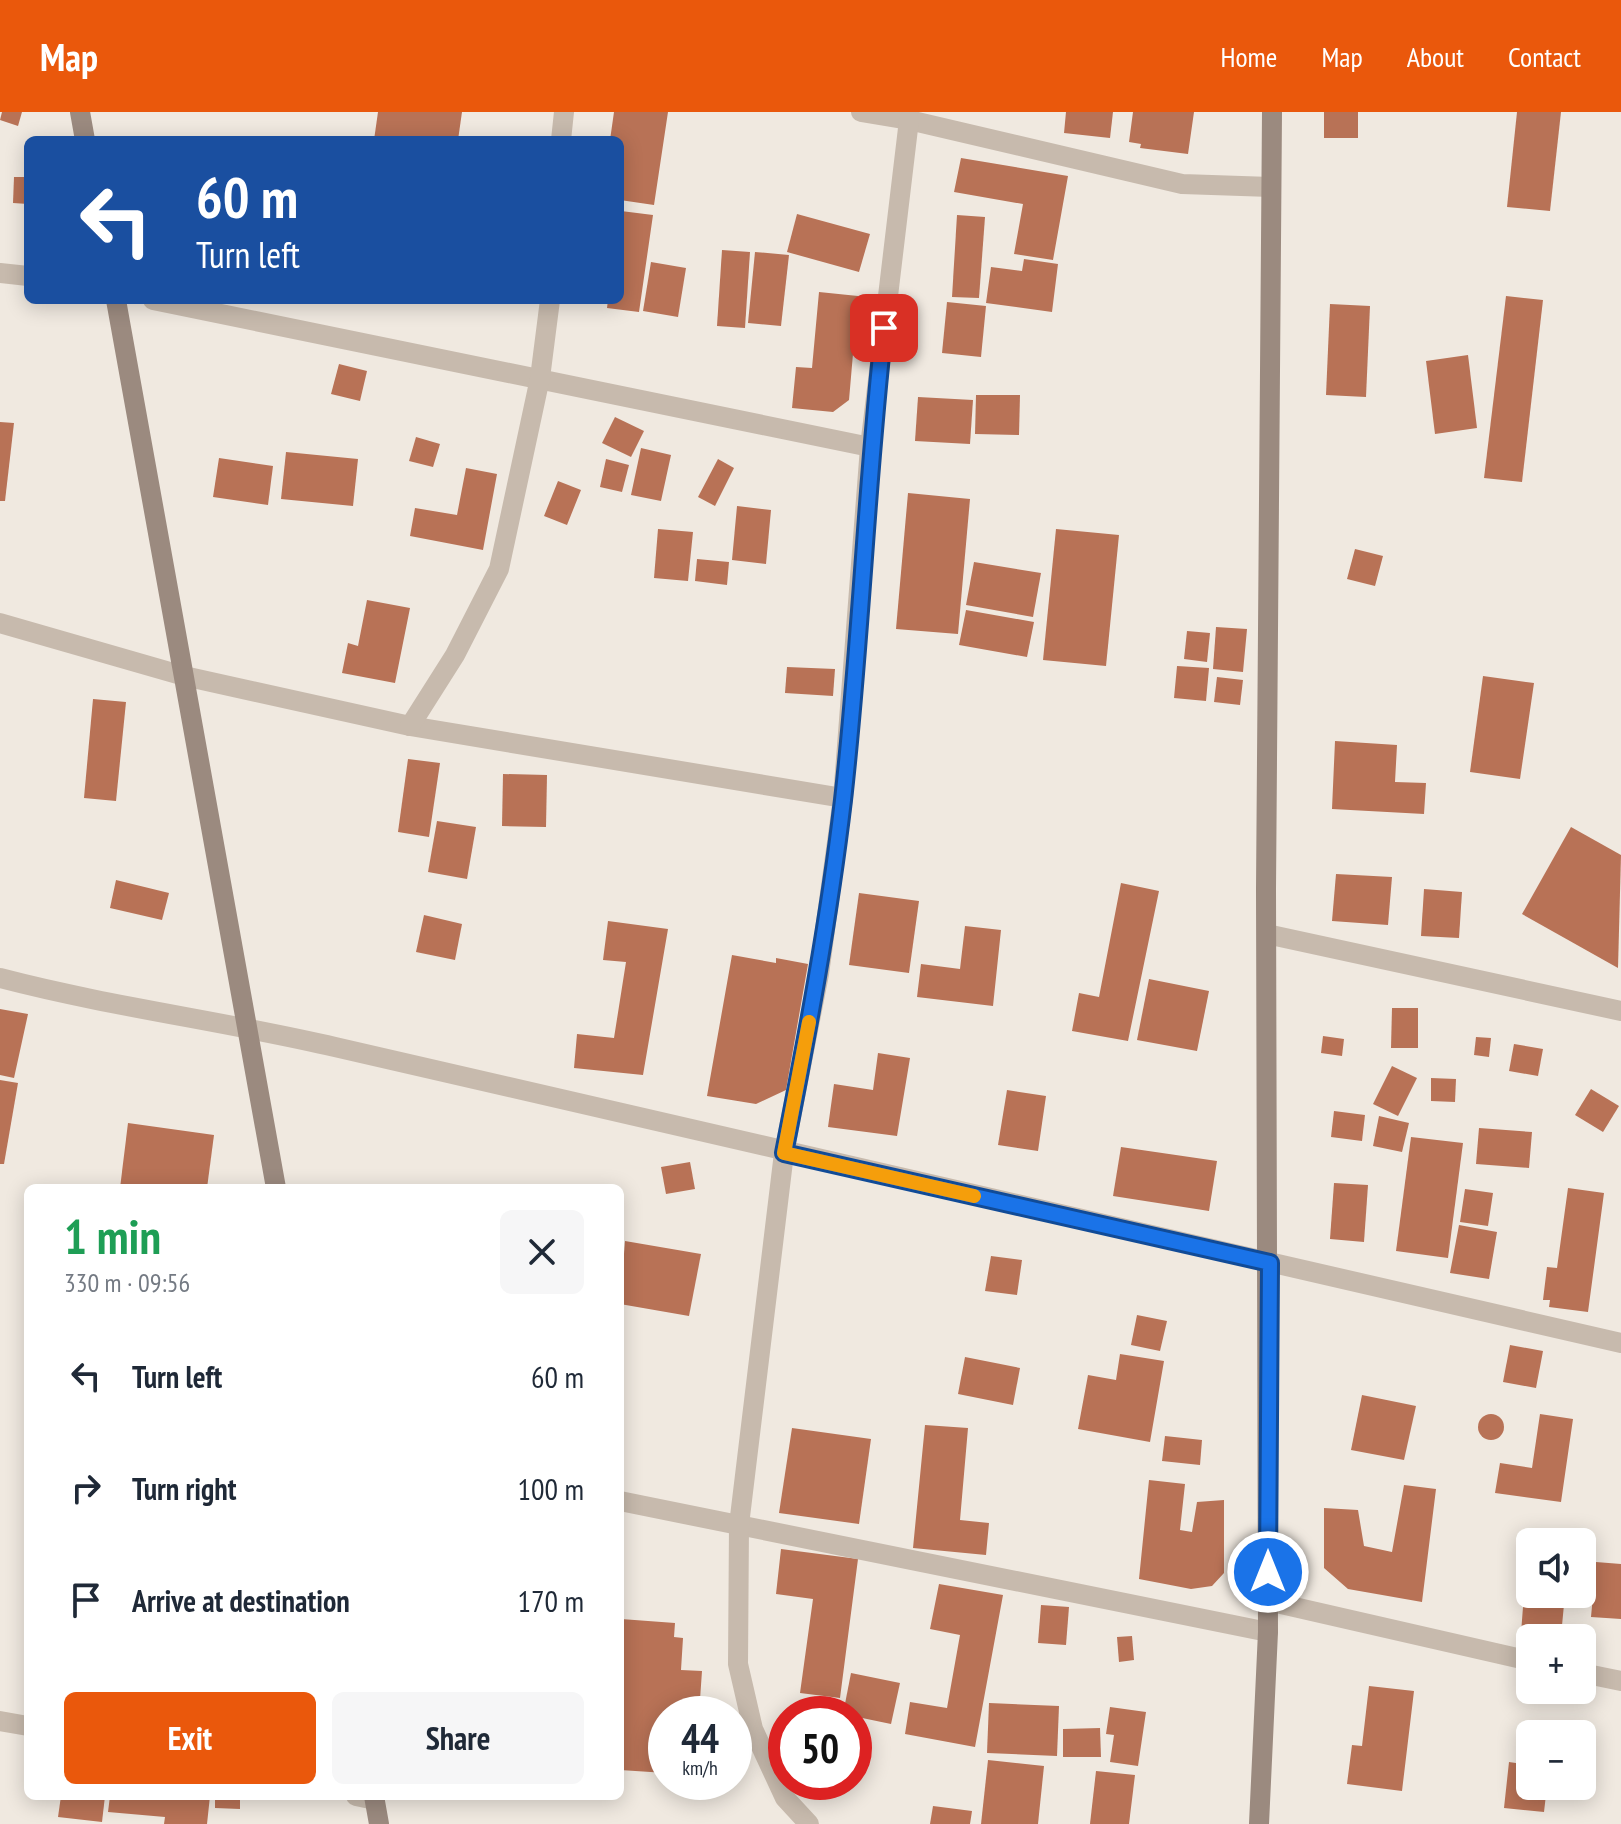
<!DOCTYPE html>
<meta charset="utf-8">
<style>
:root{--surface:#fff;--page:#f6f6f7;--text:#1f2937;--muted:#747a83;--accent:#ea580c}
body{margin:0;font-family:"PT Sans Narrow",sans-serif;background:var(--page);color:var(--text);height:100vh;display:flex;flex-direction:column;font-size:30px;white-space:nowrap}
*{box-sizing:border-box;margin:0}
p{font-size:26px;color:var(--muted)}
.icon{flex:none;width:44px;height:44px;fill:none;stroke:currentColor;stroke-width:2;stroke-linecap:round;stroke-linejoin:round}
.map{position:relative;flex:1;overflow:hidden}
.details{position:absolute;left:24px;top:1072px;width:600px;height:616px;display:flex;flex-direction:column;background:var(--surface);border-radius:12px;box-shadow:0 4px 20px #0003}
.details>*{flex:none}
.banner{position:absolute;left:24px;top:24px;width:600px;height:168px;border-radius:12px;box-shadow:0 4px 20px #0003;background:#1a4fa0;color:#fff;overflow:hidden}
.fabs{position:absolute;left:1516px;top:1416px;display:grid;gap:16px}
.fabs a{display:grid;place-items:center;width:80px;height:80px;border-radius:12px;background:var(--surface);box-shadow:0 4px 20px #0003;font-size:40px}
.speed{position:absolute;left:648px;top:1584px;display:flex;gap:16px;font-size:40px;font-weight:700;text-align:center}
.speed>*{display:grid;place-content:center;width:104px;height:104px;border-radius:50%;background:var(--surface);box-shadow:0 4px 20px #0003;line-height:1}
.speed small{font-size:20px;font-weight:400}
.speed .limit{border:12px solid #d22;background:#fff;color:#111}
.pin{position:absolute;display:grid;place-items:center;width:68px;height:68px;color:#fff;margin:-34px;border-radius:16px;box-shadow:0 4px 12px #0006}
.me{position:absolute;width:88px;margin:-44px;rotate:0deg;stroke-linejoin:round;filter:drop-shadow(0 0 6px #0008)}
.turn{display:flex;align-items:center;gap:28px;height:168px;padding:0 40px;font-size:36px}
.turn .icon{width:104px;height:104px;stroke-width:2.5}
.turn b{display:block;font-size:56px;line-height:68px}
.round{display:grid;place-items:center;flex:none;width:84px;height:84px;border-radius:12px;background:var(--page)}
.headline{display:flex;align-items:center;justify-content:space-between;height:136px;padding:0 40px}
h1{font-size:48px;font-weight:700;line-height:60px;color:#1e9e55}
.action{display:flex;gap:16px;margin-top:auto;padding:16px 40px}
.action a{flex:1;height:92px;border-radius:12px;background:var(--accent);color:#fff;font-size:32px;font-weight:700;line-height:92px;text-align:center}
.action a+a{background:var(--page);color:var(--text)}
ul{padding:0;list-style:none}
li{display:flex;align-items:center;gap:24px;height:112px;padding:0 40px}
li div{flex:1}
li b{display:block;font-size:30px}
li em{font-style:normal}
header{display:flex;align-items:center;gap:48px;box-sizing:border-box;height:112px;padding:0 40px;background:var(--accent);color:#fff}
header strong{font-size:38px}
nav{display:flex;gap:44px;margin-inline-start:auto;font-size:28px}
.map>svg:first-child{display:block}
.building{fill:#b87256}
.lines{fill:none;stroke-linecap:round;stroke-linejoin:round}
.minor{stroke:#c7baad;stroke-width:20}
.secondary{stroke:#9b8a7f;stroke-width:20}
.route-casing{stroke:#114b97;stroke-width:20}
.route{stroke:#1a73e8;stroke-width:14}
.slow{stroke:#f59e0b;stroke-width:14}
</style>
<header>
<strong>Map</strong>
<nav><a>Home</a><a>Map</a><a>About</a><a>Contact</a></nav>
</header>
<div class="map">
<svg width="1621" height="1712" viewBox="0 0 1621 1712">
<rect width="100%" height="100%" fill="#f0e9e0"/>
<g class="building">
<path d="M2,0H22L18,14L0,8Z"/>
<path d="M378,0H462L458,28H374Z"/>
<path d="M614,0H668L654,93L620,88V28H610Z"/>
<path d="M1066,0H1113L1110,26L1064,21Z"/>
<path d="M1133,0H1194L1188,42L1140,36L1141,32L1129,30Z"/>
<rect x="1324" y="0" width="34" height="26"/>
<path d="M1517,0H1561L1550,99L1507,95Z"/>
<path d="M961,46L1068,64L1053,148L1014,142L1023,92L954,80Z"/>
<path d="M14,65H28V92L13,91Z"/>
<path d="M621,99L653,103L639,200L607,196L608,188H620Z"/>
<path d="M797,102L870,122L859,160L787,140Z"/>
<path d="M957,103L985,105L979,186L952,185Z"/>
<path d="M722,138L750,140L745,216L717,214Z"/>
<path d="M755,140L789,143L781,214L748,211Z"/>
<path d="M1024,147L1058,152L1052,200L986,191L991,155L1022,159Z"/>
<path d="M651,150L686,156L678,205L643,199Z"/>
<path d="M819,180L858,184L849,288L833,300L792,296L796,255L812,256Z"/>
<path d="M1506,184L1543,188L1522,370L1484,366Z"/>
<path d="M947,190L986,194L981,245L942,241Z"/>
<path d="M1330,192L1370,194L1366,285L1326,283Z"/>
<path d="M1468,243L1477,316L1435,322L1426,249Z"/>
<path d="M339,252L367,259L360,289L331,282Z"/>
<path d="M976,283H1020L1019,323L975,322Z"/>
<path d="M918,285L973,288L970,332L915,329Z"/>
<path d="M615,305L644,319L631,345L602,331Z"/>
<path d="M0,310L14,311L5,389H0Z"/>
<path d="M416,325L440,332L433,355L409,349Z"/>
<path d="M641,336L671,343L661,389L631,383Z"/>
<path d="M286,340L358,347L353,394L281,387Z"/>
<path d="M219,346L273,354L268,393L213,385Z"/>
<path d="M606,347L629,353L622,380L600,375Z"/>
<path d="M718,347L734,356L715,394L698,385Z"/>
<path d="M466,356L497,362L483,438L410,424L415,396L457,403Z"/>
<path d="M558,369L581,378L567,413L544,404Z"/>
<path d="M908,381L970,387L958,522L896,517Z"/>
<path d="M737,394L771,398L766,452L732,448Z"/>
<path d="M658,417L693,420L688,469L654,466Z"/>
<path d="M1056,417L1119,423L1106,554L1043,548Z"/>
<path d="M1355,437L1383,444L1375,474L1347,467Z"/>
<path d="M697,447L729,450L727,473L695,469Z"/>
<path d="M974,450L1041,461L1033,505L966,493Z"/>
<path d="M367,488L410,496L395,571L342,561L348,531L358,534Z"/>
<path d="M966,498L1034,510L1027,545L959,533Z"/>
<path d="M1216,515L1247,517L1243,560L1213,557Z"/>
<path d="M1187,519L1210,521L1207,550L1184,547Z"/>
<path d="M1177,554L1209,556L1206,589L1174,586Z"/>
<path d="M787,555L835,557L833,584L785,581Z"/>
<path d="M1483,564L1534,571L1520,667L1470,660Z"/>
<path d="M1217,565L1243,568L1240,593L1214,590Z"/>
<path d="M93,587L126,590L116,689L84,686Z"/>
<path d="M1335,629L1397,633L1395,670L1426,671L1424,702L1332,697Z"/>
<path d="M408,647L440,651L429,725L398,720Z"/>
<path d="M503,662L547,663L546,715L502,714Z"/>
<path d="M437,709L476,715L467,767L428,760Z"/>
<path d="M1571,715L1621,743L1618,856L1522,802Z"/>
<path d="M1336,762L1392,765L1388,813L1332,809Z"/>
<path d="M116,768L169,781L162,808L110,796Z"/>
<path d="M1121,771L1159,779L1128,929L1072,919L1079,881L1099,885Z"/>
<path d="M1424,777L1462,780L1459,826L1421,824Z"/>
<path d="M859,781L919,789L909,861L849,853Z"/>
<path d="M424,803L462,812L455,848L416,840Z"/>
<path d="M608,809L668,817L643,963L574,956L577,922L614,926L626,850L603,848Z"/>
<path d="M965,814L1001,818L993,894L917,885L921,852L960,857Z"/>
<path d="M732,843L776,851V846L808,852L786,978L756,992L707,984Z"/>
<path d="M1149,867L1209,879L1197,939L1137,928Z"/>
<path d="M1392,896H1418V936H1391Z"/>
<path d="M0,897L28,902L14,966L0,963Z"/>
<path d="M1323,924L1344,927L1342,944L1321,941Z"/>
<path d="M1476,925L1491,926L1489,945L1474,943Z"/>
<path d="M1514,932L1543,937L1538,964L1509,959Z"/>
<path d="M878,941L910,946L897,1024L828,1015L834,972L873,978Z"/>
<path d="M1392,954L1417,966L1398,1004L1373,992Z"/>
<path d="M1431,966L1456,967L1455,990L1431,989Z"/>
<path d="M0,968L18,971L4,1052H0Z"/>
<path d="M1591,977L1619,994L1603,1020L1575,1003Z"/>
<path d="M1007,978L1046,984L1038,1039L998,1033Z"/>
<path d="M1334,999L1365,1003L1362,1029L1331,1025Z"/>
<path d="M1379,1004L1409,1011L1402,1040L1373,1034Z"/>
<path d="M128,1011L214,1023L207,1076H120Z"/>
<path d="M1479,1016L1532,1020L1529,1056L1476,1052Z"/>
<path d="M1411,1025L1463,1031L1448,1146L1396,1139Z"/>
<path d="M1121,1035L1217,1049L1209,1099L1113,1084Z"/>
<path d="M690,1050L695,1077L666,1082L661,1055Z"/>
<path d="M1334,1071L1368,1073L1364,1130L1330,1127Z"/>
<path d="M1568,1076L1604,1081L1588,1200L1549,1195L1550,1188H1543L1547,1155L1557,1156Z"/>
<path d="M1465,1077L1493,1081L1488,1114L1460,1110Z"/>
<path d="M1459,1113L1497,1120L1489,1167L1450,1161Z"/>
<path d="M625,1129L701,1142L689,1204L620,1192Z"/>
<path d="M991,1144L1022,1148L1017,1183L985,1179Z"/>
<path d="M1137,1203L1167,1209L1160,1239L1131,1233Z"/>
<path d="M1510,1233L1543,1239L1536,1276L1503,1270Z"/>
<path d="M1120,1242L1164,1249L1150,1330L1078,1317L1088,1263L1116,1268Z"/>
<path d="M965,1245L1020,1256L1013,1293L958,1282Z"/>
<path d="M1362,1283L1416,1294L1404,1348L1351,1338Z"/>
<circle cx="1491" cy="1315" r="13"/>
<path d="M1540,1302L1573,1307L1561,1390L1495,1381L1500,1351L1532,1356Z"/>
<path d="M925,1313L968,1316L960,1408L989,1411L986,1443L913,1436Z"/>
<path d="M792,1316L871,1327L859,1412L779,1401Z"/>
<path d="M1165,1324L1202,1328L1200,1353L1162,1349Z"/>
<path d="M1149,1368L1185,1372L1180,1418L1192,1420L1197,1390L1224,1388V1461L1212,1474L1191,1477L1139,1467Z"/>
<path d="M1404,1373L1436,1377L1422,1490L1348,1477L1324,1456V1396L1358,1398L1364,1434L1392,1440Z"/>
<path d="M781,1437L858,1447L840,1586L800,1581L813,1487L776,1482Z"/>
<path d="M1527,1443L1530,1482H1565L1561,1524L1521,1521Z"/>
<path d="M1596,1450L1621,1452V1507L1591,1505Z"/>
<path d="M939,1472L1003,1483L975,1635L905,1622L910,1590L947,1596L960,1523L930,1517Z"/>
<path d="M1041,1493L1069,1495L1066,1533L1038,1531Z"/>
<path d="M621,1507L675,1511L674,1525L683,1526L681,1558L702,1559L699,1602H666V1661L620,1658Z"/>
<path d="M1132,1524L1134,1548L1119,1550L1117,1525Z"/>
<path d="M851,1561L900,1571L891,1612L843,1602Z"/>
<path d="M1369,1574L1414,1579L1402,1679L1347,1672L1352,1633L1362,1634Z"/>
<path d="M989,1591L1059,1594L1057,1644L987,1641Z"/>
<path d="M1110,1595L1146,1600L1138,1654L1110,1650L1114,1623L1106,1622Z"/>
<path d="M1100,1616L1101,1645H1063V1617Z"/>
<path d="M988,1648L1044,1654L1038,1712H981Z"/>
<path d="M1509,1650L1530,1653V1674H1547L1544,1700L1504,1696Z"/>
<path d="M1096,1659L1135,1663L1129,1712H1090Z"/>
<path d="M61,1684H105L102,1710L58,1705Z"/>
<path d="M110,1684H210L207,1712H164L165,1705L108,1700Z"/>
<path d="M215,1684H240V1697L215,1696Z"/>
<path d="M933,1694L972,1699L970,1712H930Z"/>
</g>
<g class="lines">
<g class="minor">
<path d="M861,0L909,8L1182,72L1271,75"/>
<path d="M561,28L564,0"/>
<path d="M0,161L28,164"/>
<path d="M153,188L870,335"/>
<path d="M0,511L184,564L410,614L843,686"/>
<path d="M410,614L455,543L499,457L540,266L550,188"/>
<path d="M1267,822L1621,899"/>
<path d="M0,866C111,895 224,909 335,935C763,1036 1192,1133 1621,1231"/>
<path d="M620,1389L1268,1520"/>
<path d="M1268,1489L1530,1549"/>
<path d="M1582,1561L1621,1569"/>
<path d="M0,1609L28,1614"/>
<path d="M356,1684L375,1688"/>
<path d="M809,1712L785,1686L753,1617L738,1552L739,1413L784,1041L819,862L843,686L870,335L909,8"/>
</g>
<g class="secondary">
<path d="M80,0L85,28"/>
<path d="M116,188L276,1076"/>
<path d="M374,1684L379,1712"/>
<path d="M1259,1712L1268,1520L1266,777L1272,0"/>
</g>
</g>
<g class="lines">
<defs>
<path id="route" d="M884,216C866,373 861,531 843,688C829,807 807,924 784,1041L1270,1151L1268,1460"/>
</defs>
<use href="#route" class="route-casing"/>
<use href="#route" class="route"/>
<path class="slow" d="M809,910L784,1041L974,1084"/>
</g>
</svg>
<div class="fabs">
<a><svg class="icon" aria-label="sound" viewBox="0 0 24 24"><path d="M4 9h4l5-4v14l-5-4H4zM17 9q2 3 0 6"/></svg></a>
<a>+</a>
<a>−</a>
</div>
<div class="speed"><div>44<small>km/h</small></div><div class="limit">50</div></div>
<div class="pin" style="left:884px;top:216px;background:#d93025"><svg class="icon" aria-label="arrive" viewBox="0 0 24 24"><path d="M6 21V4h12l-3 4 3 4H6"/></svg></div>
<svg class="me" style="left:1268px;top:1460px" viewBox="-20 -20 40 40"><circle r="17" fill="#1a73e8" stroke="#fff" stroke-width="3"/><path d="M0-11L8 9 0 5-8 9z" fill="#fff"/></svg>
<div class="banner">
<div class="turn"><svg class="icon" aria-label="left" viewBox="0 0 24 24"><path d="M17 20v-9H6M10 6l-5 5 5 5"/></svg><div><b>60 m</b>Turn left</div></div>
</div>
<section class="details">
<div class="headline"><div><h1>1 min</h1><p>330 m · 09:56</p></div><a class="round"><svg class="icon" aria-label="close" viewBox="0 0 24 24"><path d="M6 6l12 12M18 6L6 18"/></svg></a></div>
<ul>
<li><svg class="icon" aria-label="left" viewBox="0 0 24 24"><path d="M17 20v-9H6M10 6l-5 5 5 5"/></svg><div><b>Turn left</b></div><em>60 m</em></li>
<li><svg class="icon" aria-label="right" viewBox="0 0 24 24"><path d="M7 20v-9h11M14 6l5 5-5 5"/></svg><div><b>Turn right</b></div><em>100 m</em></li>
<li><svg class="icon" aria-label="arrive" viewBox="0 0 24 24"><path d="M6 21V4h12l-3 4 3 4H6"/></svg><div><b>Arrive at destination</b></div><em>170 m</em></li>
</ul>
<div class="action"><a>Exit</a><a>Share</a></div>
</section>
</div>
